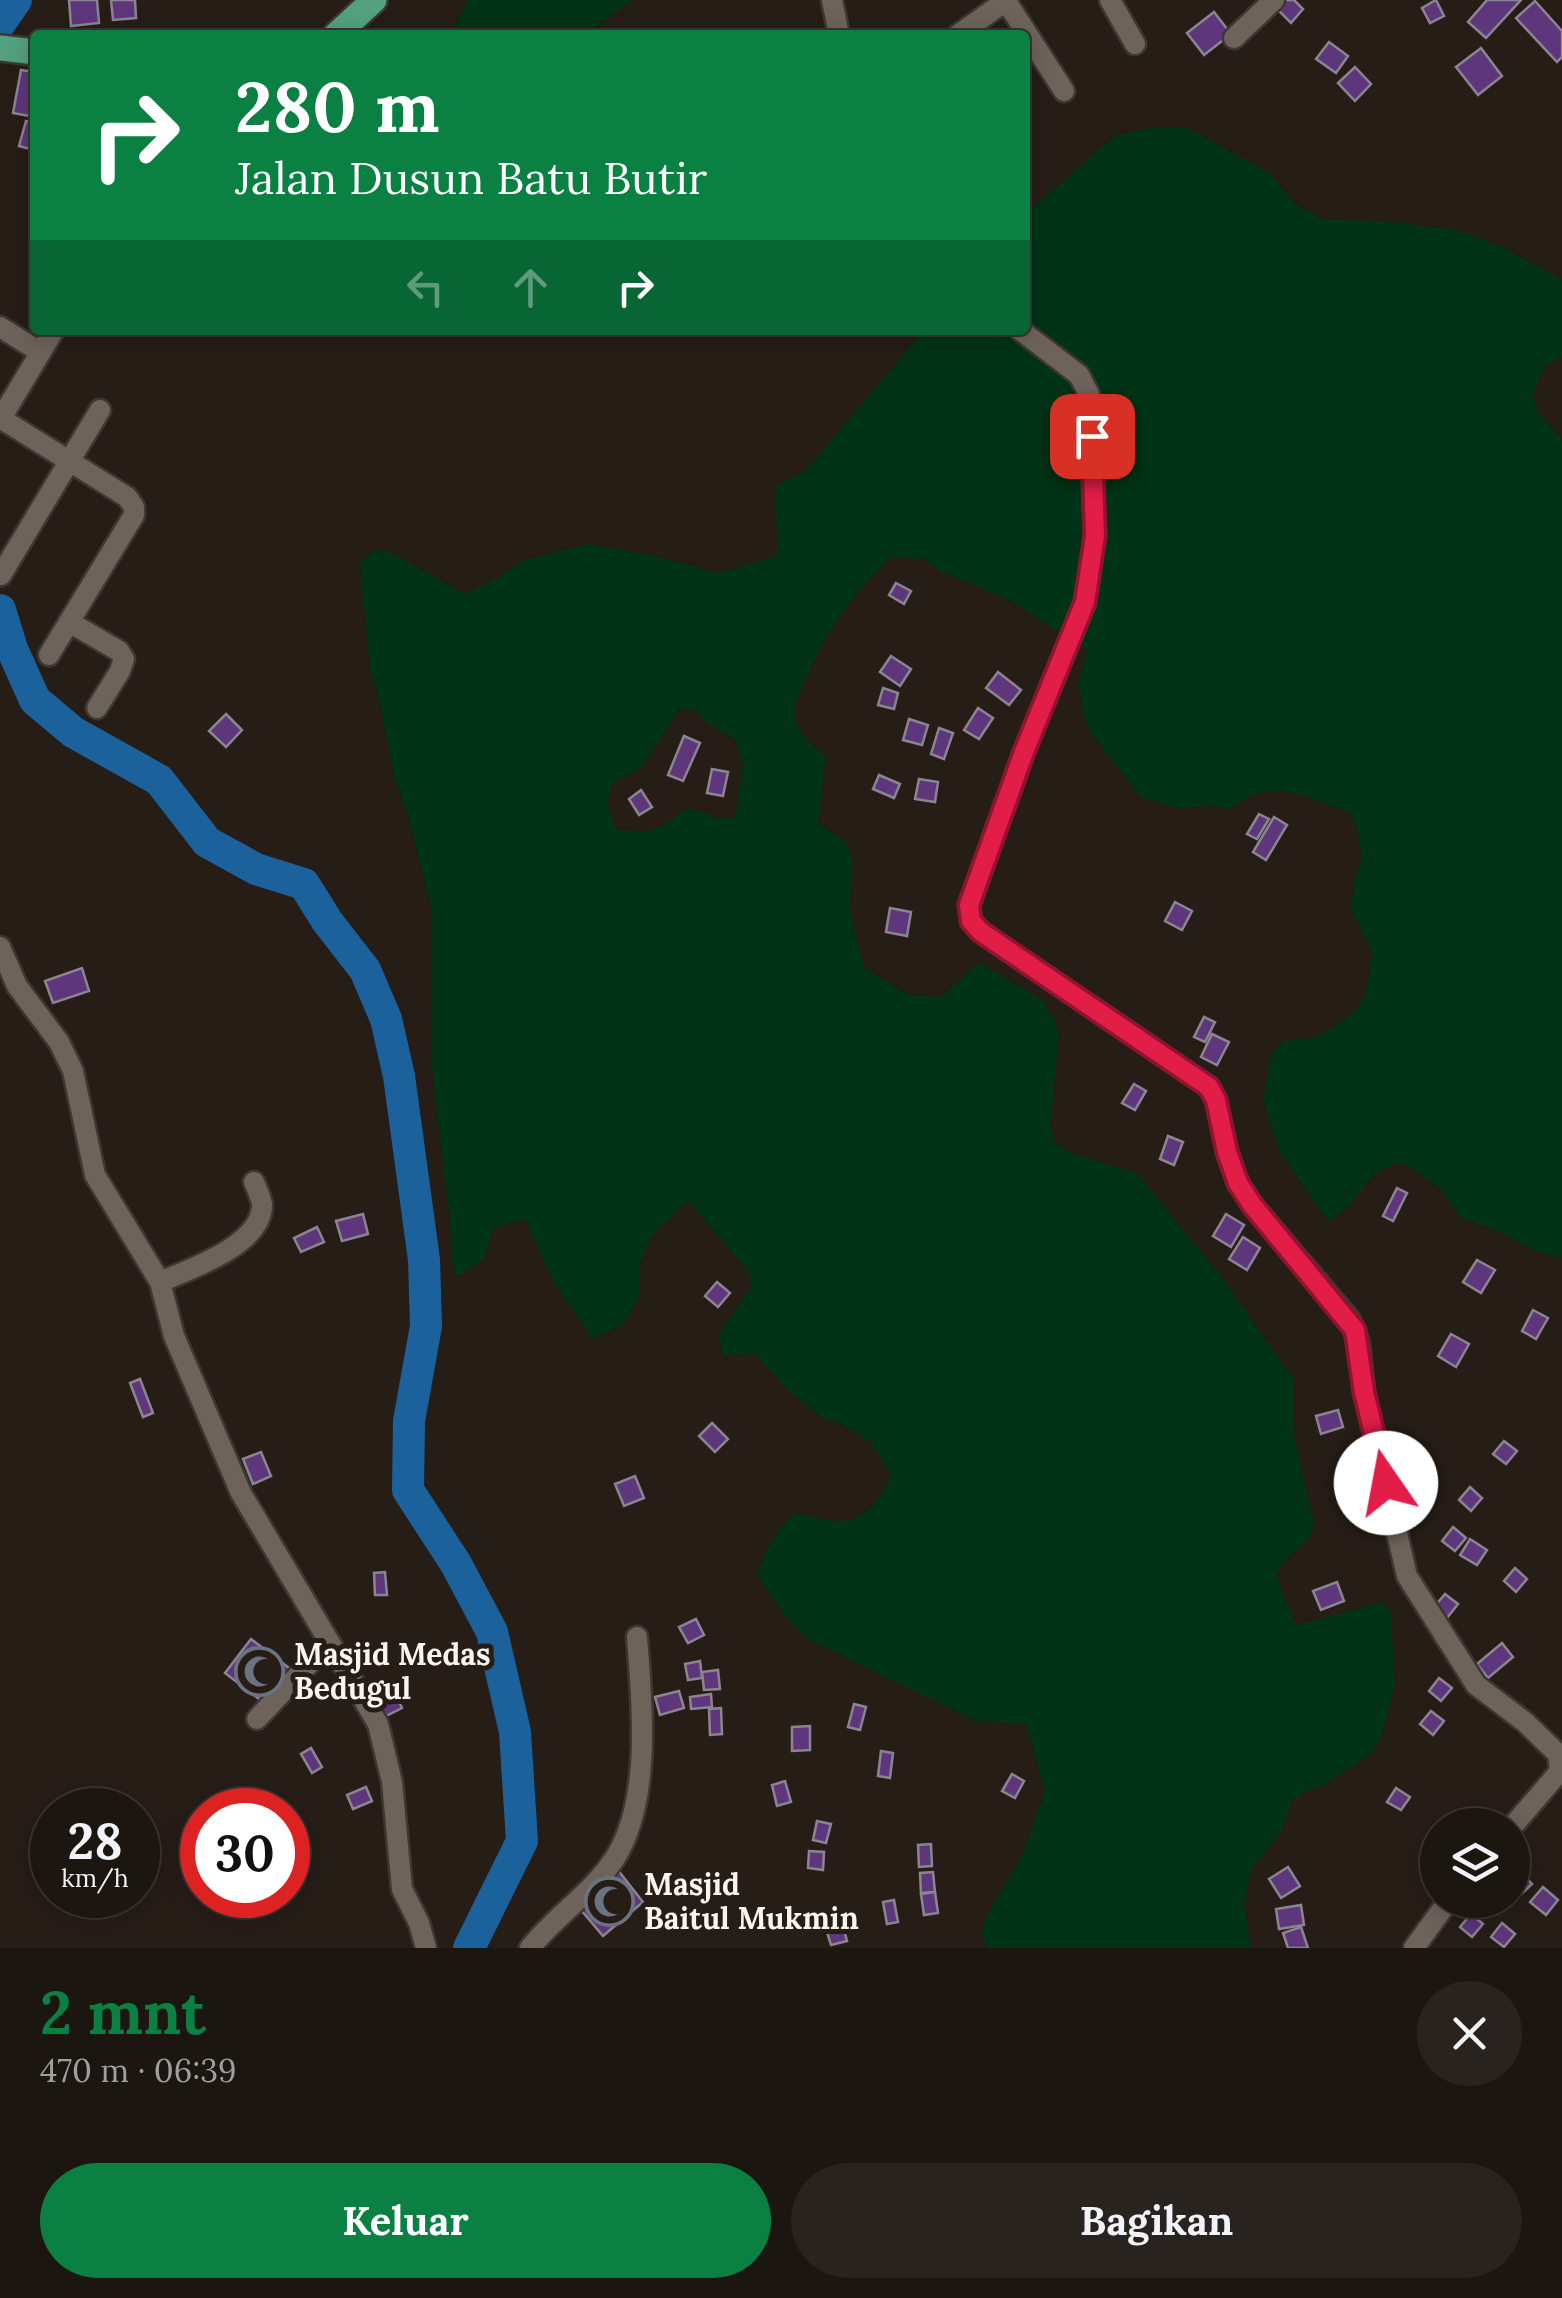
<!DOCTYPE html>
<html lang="id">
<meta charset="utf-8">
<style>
:root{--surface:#1c1611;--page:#29231f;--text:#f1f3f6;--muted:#a09f9f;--line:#3a3531;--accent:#0b8043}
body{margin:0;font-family:Lora,serif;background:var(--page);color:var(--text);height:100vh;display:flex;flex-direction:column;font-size:38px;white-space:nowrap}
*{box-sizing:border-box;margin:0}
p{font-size:32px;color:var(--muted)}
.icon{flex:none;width:55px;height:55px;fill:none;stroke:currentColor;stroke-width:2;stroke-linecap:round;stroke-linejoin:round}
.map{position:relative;height:1948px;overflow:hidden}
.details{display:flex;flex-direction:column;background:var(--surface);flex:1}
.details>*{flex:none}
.guide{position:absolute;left:30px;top:30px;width:1000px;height:305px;border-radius:10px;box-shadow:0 5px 25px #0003,0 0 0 2px var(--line);background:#0b8043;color:#fff;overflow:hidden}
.controls{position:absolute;left:1420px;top:1808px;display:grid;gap:20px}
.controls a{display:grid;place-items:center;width:110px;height:110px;border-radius:50%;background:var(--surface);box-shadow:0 5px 25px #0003,0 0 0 2px var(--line);font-size:50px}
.speed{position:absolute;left:30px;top:1788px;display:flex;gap:20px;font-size:50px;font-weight:700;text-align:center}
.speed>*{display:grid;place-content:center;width:130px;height:130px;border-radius:50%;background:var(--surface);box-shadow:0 5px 25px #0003,0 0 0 2px var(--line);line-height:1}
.speed small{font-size:25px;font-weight:400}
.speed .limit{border:15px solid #d22;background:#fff;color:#111}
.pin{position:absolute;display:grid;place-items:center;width:85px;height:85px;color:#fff;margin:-42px;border-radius:20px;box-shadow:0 5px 15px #0006}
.me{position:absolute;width:110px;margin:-55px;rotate:348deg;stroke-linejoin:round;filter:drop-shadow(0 0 8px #0008)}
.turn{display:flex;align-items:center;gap:35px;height:210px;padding:0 40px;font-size:45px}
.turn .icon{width:130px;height:130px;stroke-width:2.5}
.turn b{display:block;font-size:70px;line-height:85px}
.lanes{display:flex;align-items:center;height:95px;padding:0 40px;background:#0003;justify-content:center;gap:50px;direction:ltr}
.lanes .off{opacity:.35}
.round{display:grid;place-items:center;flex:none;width:105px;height:105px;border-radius:52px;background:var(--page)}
.head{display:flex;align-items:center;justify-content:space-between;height:170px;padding:0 40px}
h1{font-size:60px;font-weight:700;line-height:75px;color:var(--accent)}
.action{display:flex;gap:20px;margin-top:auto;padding:20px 40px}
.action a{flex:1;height:115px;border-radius:60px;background:var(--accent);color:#fff;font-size:40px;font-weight:700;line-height:115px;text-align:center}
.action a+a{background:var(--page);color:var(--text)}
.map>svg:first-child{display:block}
.green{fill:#013316;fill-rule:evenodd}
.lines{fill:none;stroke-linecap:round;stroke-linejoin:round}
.river{stroke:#1b619c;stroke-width:32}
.building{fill:#5e367b;stroke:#8b8591;stroke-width:2.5}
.minor-casing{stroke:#3d3732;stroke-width:25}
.major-casing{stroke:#3d3732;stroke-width:30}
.minor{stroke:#6d635b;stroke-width:20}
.major{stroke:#53a17e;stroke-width:25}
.route-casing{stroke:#92132f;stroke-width:25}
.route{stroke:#e11d48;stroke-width:18}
.labels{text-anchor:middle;stroke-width:10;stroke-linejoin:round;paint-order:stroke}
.poi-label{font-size:30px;font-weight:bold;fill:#f9f4ef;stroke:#261d17;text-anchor:start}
</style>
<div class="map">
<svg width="1562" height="1948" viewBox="0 0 1562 1948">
<rect width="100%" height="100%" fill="#261d17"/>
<g class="green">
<path d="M468,0H633L585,35H451Z"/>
<path d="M1150,128H1188L1271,174L1293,202L1321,219L1391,222L1457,230L1502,247L1562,280V358L1558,357L1545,366L1532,396L1539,413L1562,440V1258L1535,1251L1505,1234L1460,1217L1441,1189L1404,1163C1361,1167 1361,1208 1328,1221L1280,1153L1263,1101L1271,1054L1284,1041L1314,1038L1329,1030L1357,1010L1365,996L1372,953L1351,908L1355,875L1362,861L1357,827L1349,812C1308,798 1266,775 1230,810L1214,805L1180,809L1141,797L1091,733L1084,718L1078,685L1087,650L1013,602L938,570L925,559L892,557C854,592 827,629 807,677C801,690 791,706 796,721C800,736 814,747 826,756L818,823L845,842L852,857L850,910L864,968L909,995L941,997L979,962L1044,1001L1053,1017L1059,1034L1050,1126L1056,1144L1069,1152L1138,1174L1223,1279L1293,1378V1431L1314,1523L1308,1540L1283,1562L1276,1577L1297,1625L1383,1602L1391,1615L1395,1685L1381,1736L1374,1751L1323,1786L1306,1791L1292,1800L1282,1831L1251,1870L1244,1905L1251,1948H986L982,1929L988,1913L1023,1854L1045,1791L1026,1724L976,1721L808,1639C787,1621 771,1598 757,1574C765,1551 776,1531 793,1514C810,1513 818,1520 833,1521C863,1523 884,1500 890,1473L871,1442L839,1423L824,1419L789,1391L755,1354L722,1355L719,1334L751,1287L748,1270L688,1201L651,1236L640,1265L639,1297L622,1325L593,1339L553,1281L525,1219L493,1229L484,1259L457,1277L451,1258L452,1241L431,1061L432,911L410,823L393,773L380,702L370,671L360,562L374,551L391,552L464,594L496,579L524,560L589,544L654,556L719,573L778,555L775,486L806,470L924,330H1025V214L1115,136ZM679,709L695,711L707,723L735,740L743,764L735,819L719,818L689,808C652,830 663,833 617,830C607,813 606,802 612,784L642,767Z"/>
</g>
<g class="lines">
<g class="river">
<path d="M0,23L16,0"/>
<path d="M0,610L12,649L35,700L73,732L159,780L207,842L256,869L304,884L327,921L365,970L386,1019L399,1076L424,1260L426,1326L409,1421L408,1490L456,1564L492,1632L515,1732L522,1841L469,1948"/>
</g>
</g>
<g class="building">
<path d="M69,0H97L99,23L71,26Z"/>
<path d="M111,0H135L136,18L113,20Z"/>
<path d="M1283,0H1294L1303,9L1291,23L1276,8Z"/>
<path d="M1436,0L1444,16L1430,23L1422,8Z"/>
<path d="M1487,0H1521L1486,38L1468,22Z"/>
<path d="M1535,1L1562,31V57L1557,62L1516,18Z"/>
<path d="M1214,12L1231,34L1204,55L1187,33Z"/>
<path d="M1329,42L1348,56L1336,73L1316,59Z"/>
<path d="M1481,48L1502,76L1478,95L1456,67Z"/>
<path d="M1355,67L1371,84L1355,101L1338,83Z"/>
<path d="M21,70L35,72V117L13,113Z"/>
<path d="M26,121L35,123L34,150L19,146Z"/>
<path d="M896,583L911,591L904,604L889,595Z"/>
<path d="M891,656L911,669L900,686L880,672Z"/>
<path d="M998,672L1021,690L1009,705L986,688Z"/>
<path d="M883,688L898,693L894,709L878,705Z"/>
<path d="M978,708L993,718L979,739L964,730Z"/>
<path d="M226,714L242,730L226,747L209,731Z"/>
<path d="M909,719L928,725L922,745L903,740Z"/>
<path d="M939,728L953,733L944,759L931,754Z"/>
<path d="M684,736L700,743L683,781L668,775Z"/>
<path d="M712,769L728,772L723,796L707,793Z"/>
<path d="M879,775L900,784L894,798L873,789Z"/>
<path d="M919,779L938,782L935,802L915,799Z"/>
<path d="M641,790L652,807L639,815L629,799Z"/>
<path d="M1259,814L1269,819L1257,839L1247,834Z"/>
<path d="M1274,817L1287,825L1266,860L1253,852Z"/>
<path d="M1175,902L1192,911L1182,930L1165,921Z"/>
<path d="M890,908L911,912L907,936L886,932Z"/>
<path d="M82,968L89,991L53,1003L45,981Z"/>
<path d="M1204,1017L1215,1022L1205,1042L1194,1037Z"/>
<path d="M1212,1034L1229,1042L1217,1065L1201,1057Z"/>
<path d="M1134,1084L1146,1091L1135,1110L1122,1103Z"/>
<path d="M1168,1136L1183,1142L1174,1165L1160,1159Z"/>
<path d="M1397,1188L1407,1193L1393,1221L1383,1216Z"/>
<path d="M363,1214L368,1234L342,1241L336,1221Z"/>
<path d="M1226,1214L1244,1225L1231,1247L1213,1236Z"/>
<path d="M317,1227L324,1242L301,1252L294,1238Z"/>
<path d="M1243,1237L1260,1248L1247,1270L1229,1259Z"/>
<path d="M1477,1260L1495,1270L1481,1293L1463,1282Z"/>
<path d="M717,1282L730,1293L718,1307L705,1296Z"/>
<path d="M1533,1310L1548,1318L1536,1339L1522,1331Z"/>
<path d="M1451,1334L1469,1344L1456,1367L1438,1356Z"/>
<path d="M140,1379L153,1413L143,1417L130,1383Z"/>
<path d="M1338,1410L1343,1427L1321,1434L1316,1416Z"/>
<path d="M712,1423L728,1439L715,1452L699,1436Z"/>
<path d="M1504,1441L1517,1451L1506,1464L1493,1454Z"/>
<path d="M261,1452L271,1476L253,1484L243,1459Z"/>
<path d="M635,1476L644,1498L624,1506L615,1484Z"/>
<path d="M1470,1487L1482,1498L1471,1511L1459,1500Z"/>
<path d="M1453,1527L1466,1538L1455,1551L1442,1541Z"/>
<path d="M1470,1539L1487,1550L1477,1565L1460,1555Z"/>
<path d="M1515,1568L1527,1579L1516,1592L1504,1581Z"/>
<path d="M385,1572L387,1595H375L374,1573Z"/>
<path d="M1337,1582L1344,1601L1321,1610L1313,1591Z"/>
<path d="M1445,1594L1458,1604L1447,1618L1434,1607Z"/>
<path d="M696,1619L704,1635L688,1643L679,1627Z"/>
<path d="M251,1639L293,1671L267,1705L225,1673Z"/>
<path d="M1502,1643L1513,1657L1488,1678L1477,1664Z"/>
<path d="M700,1661L702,1678L688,1680L685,1664Z"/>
<path d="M718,1670L720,1689L704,1690L702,1672Z"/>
<path d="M1439,1678L1452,1688L1441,1701L1429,1691Z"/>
<path d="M394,1691L402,1708L382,1718L374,1701Z"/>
<path d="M679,1691L684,1708L660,1715L655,1697Z"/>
<path d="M711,1694L712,1707L691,1709L690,1697Z"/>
<path d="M854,1704L866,1707L860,1730L848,1727Z"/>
<path d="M721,1708L722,1734L710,1735L709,1709Z"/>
<path d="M1431,1711L1444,1721L1433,1735L1420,1724Z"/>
<path d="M810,1726V1750L792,1751V1727Z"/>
<path d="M311,1748L322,1767L312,1773L301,1754Z"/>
<path d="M881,1751L893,1753L890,1778L878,1776Z"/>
<path d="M1012,1774L1024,1781L1015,1798L1002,1791Z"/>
<path d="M785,1781L791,1802L777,1806L772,1785Z"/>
<path d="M366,1787L372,1801L353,1809L347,1795Z"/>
<path d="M1396,1788L1410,1797L1401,1810L1387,1802Z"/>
<path d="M817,1821L831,1824L826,1843L813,1840Z"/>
<path d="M931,1844L932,1866L919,1867L918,1845Z"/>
<path d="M809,1851L824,1852L823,1870L808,1868Z"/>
<path d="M1512,1863L1532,1884L1504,1910L1494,1900H1512Z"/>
<path d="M1288,1867L1300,1886L1281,1898L1269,1879Z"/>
<path d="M617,1869L643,1902L603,1936L575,1903Z"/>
<path d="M933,1872L935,1892L921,1893L920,1873Z"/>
<path d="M1543,1887L1558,1900L1546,1915L1530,1902Z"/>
<path d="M935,1892L938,1913L924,1915L921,1894Z"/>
<path d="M894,1900L898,1922L887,1924L883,1902Z"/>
<path d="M1301,1905L1304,1925L1279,1929L1276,1909Z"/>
<path d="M840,1914L847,1941L831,1945L823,1919Z"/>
<path d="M1471,1914L1483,1924L1472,1937L1460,1927Z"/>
<path d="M1502,1923L1515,1934L1504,1947L1491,1937Z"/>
<path d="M1301,1927L1308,1948H1288L1283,1933Z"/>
</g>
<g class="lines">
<defs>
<g id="minor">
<path d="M832,0L839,35"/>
<path d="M1110,0L1135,44"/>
<path d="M1006,1L1064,91"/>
<path d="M958,35L1007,0"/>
<path d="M1234,38L1274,0"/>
<path d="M0,327L40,352"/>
<path d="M1020,330L1079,375L1089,394L1095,536L1085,602L1024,752L969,905L971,921L981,932L1209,1087L1216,1100L1227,1152L1238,1183L1253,1206L1350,1320L1359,1343L1364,1392L1407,1576L1476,1685L1525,1722L1558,1754L1560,1771L1512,1827"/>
<path d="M0,418L127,497L134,507V515L49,655"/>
<path d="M0,420L54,330"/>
<path d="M1,575L100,410"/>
<path d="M69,622L119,651L124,659L120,671L97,708"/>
<path d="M0,947L17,986L59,1042L73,1071L95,1175L160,1282L174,1336L241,1493L378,1724L392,1782L402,1889L419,1923L426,1948"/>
<path d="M160,1282C190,1269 263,1245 262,1204C261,1198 257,1189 254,1182"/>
<path d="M257,1719L328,1644"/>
<path d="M530,1948C555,1916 593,1892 615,1858C652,1800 642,1702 637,1637"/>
<path d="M1414,1948L1449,1900"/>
</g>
<g id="major">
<path d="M336,35L374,0"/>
<path d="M0,48L35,52"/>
</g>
</defs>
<use href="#minor" class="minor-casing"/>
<use href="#major" class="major-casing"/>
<use href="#minor" class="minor"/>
<use href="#major" class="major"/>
</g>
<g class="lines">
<defs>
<path id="route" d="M1092,436L1095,536L1085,602L1024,752L969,905L971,921L981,932L1209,1087L1216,1100L1227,1152L1238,1183L1253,1206L1355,1330L1364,1392L1386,1483"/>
</defs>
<use href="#route" class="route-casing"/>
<use href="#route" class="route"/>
</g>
<defs>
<symbol id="mosque-ring" viewBox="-11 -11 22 22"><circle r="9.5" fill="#261d17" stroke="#6b7280" stroke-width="1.5"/><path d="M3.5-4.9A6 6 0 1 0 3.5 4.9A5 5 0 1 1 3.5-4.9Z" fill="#6b7280"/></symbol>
</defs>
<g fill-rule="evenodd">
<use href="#mosque-ring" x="232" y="1644" width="55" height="55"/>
<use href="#mosque-ring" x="582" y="1874" width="55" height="55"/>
</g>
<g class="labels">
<g class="poi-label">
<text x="294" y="1665">Masjid Medas<tspan x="294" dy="34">Bedugul</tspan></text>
<text x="644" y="1895">Masjid<tspan x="644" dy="34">Baitul Mukmin</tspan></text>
</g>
</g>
</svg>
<div class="controls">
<a><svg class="icon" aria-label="layers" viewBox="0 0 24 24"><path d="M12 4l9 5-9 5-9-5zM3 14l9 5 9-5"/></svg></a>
</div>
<div class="speed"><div>28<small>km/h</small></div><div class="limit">30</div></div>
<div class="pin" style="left:1092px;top:436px;background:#d93025"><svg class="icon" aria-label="arrive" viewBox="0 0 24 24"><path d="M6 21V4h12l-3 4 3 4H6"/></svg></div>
<svg class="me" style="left:1386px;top:1483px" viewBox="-20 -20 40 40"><circle r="19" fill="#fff"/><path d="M0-13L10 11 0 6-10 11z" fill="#e11d48"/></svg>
<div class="guide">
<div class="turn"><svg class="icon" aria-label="right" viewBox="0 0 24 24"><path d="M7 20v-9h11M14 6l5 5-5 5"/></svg><div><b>280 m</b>Jalan Dusun Batu Butir</div></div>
<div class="lanes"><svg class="icon off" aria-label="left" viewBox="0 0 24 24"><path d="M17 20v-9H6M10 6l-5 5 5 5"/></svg><svg class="icon off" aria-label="ahead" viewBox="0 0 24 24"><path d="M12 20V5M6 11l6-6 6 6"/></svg><svg class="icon" aria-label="right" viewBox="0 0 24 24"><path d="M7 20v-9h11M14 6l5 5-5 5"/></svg></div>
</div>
</div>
<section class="details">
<div class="head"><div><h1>2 mnt</h1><p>470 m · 06:39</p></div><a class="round"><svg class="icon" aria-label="close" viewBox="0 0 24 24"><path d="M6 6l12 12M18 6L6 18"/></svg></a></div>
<div class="action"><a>Keluar</a><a>Bagikan</a></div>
</section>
